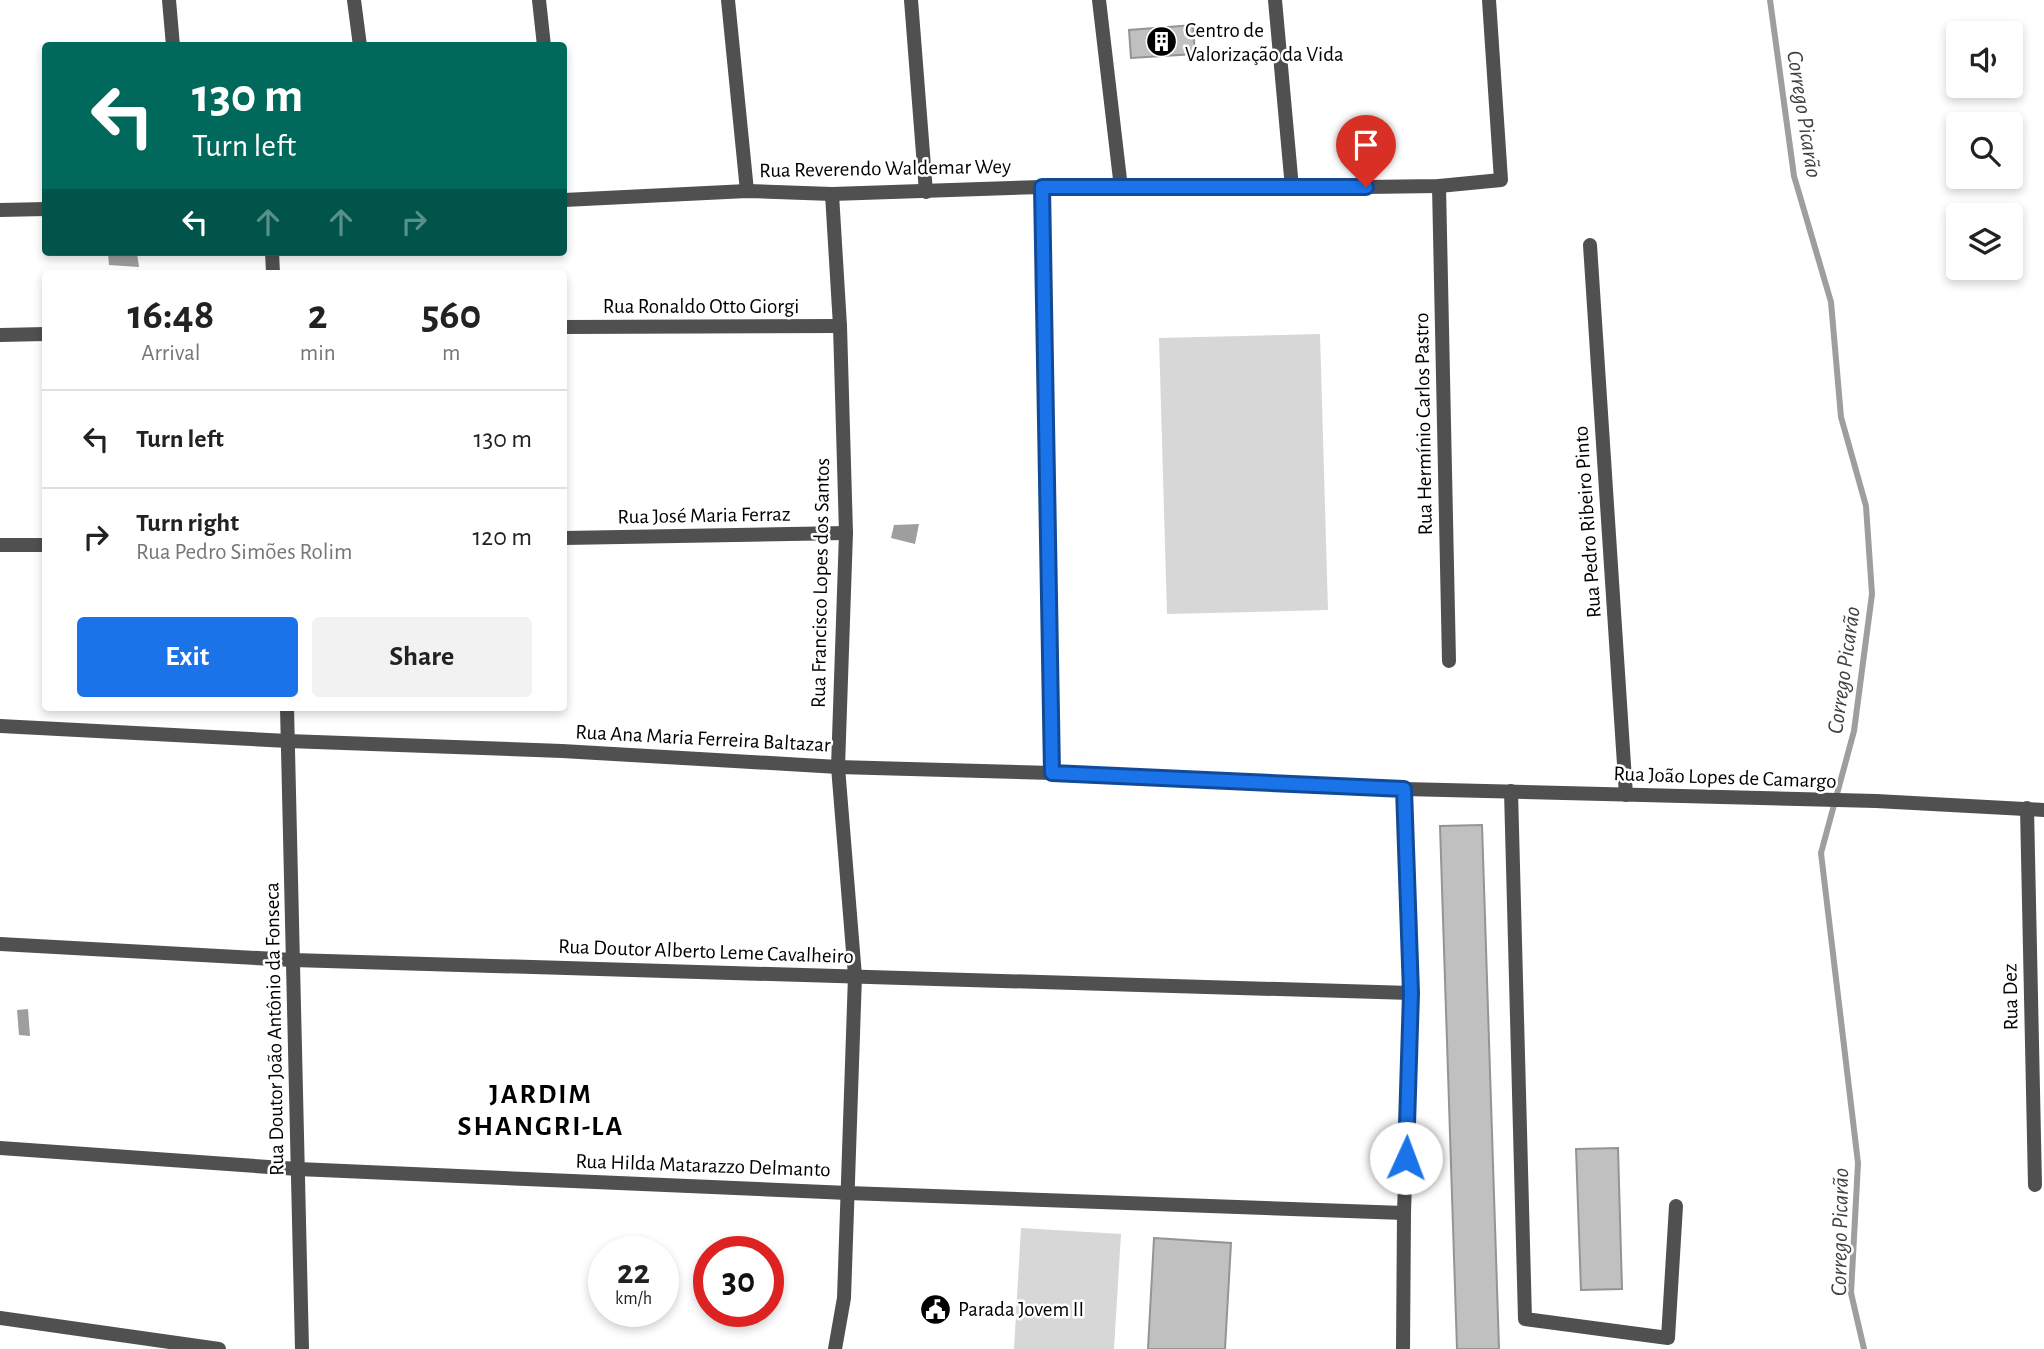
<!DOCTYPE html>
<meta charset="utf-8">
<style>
:root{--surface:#fff;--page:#f2f2f2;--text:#222;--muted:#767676;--line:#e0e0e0;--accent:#1a73e8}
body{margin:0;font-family:"Alegreya Sans",sans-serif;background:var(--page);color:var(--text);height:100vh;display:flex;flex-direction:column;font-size:26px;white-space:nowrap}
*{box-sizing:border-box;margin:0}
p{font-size:23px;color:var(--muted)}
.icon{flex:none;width:38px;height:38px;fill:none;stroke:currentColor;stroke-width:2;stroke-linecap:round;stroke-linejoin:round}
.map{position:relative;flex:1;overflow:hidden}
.drawer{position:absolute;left:42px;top:270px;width:525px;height:441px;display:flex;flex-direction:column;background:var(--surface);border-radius:7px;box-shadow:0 4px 10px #0003}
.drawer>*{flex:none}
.banner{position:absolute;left:42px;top:42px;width:525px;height:214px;border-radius:7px;box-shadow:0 4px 10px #0003;background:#00695c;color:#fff;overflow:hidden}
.controls{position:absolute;left:1946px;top:21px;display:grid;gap:14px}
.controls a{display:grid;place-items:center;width:77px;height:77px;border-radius:7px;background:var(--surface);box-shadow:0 4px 10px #0003;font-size:35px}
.speed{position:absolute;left:588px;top:1236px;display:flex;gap:14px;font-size:35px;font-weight:700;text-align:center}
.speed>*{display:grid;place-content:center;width:91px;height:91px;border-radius:50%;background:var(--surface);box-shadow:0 4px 10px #0003;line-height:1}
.speed small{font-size:18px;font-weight:400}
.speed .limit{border:10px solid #d22;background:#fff;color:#111}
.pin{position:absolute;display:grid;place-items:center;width:60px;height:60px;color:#fff;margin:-72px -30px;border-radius:50% 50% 50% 0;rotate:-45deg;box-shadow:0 0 7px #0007}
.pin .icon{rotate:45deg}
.me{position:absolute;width:77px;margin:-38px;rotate:2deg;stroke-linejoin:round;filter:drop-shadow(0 0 5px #0008)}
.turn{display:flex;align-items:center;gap:24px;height:147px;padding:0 35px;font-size:32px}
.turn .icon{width:91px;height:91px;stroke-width:2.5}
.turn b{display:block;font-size:49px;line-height:60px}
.lanes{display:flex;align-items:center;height:66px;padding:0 35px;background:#0003;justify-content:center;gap:35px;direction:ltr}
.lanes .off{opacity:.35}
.eta{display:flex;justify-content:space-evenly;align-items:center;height:119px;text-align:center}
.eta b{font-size:42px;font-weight:700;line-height:49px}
.button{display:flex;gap:14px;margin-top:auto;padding:14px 35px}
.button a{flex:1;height:80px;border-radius:7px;background:var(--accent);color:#fff;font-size:28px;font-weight:700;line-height:80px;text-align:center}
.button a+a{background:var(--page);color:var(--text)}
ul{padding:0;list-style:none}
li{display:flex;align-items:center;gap:21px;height:98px;padding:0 35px;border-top:2px solid var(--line)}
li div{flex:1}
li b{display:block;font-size:26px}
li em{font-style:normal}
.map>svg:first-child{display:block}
.green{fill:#d7d7d7}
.water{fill:#9e9e9e}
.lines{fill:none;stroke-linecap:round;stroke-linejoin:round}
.stream{stroke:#9e9e9e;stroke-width:6}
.building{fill:#c0c0c0;stroke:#949494;stroke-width:2}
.street{stroke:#505050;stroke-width:14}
.route-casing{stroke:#114b97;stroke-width:18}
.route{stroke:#1a73e8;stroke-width:12}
.labels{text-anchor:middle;stroke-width:5;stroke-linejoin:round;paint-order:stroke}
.poi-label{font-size:21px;fill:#000;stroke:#fff;text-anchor:start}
.street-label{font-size:21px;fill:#000;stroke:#fff}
.water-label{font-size:23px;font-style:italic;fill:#3f3f3f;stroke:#fff}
.district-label{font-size:28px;font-weight:bold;letter-spacing:2px;fill:#000;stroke:#fff}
</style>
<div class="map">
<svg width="2044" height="1349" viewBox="0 0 2044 1349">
<rect width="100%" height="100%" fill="#fff"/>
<g class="green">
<path d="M1320,334L1328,610L1167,614L1159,338Z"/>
<path d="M1021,1228L1121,1234L1114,1349H1014Z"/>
</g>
<g class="water">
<path d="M108,253H137L139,267L109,265Z"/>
<path d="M919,524L915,544L891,538L894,525Z"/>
<path d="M28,1009L30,1036L19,1035L17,1010Z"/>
</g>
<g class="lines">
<path class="stream" d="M1770,0L1794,176L1831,302L1841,417L1866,506L1872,594L1854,731L1821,853L1858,1163L1851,1293L1864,1349"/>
</g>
<g class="building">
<path d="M1193,25L1195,54L1131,58L1129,30Z"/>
<path d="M1482,825L1499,1349H1457L1440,826Z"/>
<path d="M1618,1148L1622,1289L1581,1290L1576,1149Z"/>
<path d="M1154,1238L1231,1243L1225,1349H1148Z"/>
</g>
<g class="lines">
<g class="street">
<path d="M169,0L173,46"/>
<path d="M354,0L360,46"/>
<path d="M539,0L544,46"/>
<path d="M728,0L747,191"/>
<path d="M911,0L926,192"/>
<path d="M1099,0L1121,188"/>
<path d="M1275,0L1292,188"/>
<path d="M1439,186L1449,661"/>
<path d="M1042,187L1052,773"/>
<path d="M832,194L840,326L846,533L838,767L855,976L844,1298L835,1349"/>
<path d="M564,200L747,191L832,194L1042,187L1292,188L1439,186L1501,180L1489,0"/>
<path d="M0,210L46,209"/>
<path d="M1590,245L1626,795"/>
<path d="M272,252L273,273"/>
<path d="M564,327L840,326"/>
<path d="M0,335L46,334"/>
<path d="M564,538L846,533"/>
<path d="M0,545H46"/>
<path d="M287,707L302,1349"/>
<path d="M0,726L288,741L562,751L838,767L1052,773L1404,789L1876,801L2044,810"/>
<path d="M1511,791L1525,1319L1668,1338L1676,1206"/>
<path d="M2027,808L2035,1185"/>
<path d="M0,944L293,960L1411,993"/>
<path d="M0,1148L298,1169L848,1193L1404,1213"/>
<path d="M0,1318L219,1349"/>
<path d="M1403,1349L1404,1213L1411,993L1404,789"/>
</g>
</g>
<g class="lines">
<defs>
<path id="route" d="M1366,187H1042L1052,773L1404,789L1411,993L1406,1158"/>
</defs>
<use href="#route" class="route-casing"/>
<use href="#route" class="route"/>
</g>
<defs>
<symbol id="building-disc" viewBox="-11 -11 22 22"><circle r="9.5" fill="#000" stroke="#fff"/><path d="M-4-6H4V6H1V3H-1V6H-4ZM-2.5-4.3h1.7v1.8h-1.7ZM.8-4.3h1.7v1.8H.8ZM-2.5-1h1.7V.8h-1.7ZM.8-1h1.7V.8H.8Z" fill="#fff"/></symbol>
<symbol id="civic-disc" viewBox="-11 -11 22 22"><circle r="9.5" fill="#000" stroke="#fff"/><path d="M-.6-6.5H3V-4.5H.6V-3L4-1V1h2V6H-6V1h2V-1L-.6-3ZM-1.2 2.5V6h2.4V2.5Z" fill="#fff"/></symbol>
</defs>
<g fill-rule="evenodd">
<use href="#building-disc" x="1144" y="24" width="35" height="35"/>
<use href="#civic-disc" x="918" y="1292" width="35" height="35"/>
</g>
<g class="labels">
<g class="poi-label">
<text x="1185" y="37">Centro de<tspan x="1185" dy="24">Valorização da Vida</tspan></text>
<text x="958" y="1316">Parada Jovem II</text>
</g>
<g class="street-label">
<text transform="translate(885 168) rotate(-1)" y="7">Rua Reverendo Waldemar Wey</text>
<text x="701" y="313">Rua Ronaldo Otto Giorgi</text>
<text transform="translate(1423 424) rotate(-91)" y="7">Rua Hermínio Carlos Pastro</text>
<text transform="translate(704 515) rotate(-1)" y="7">Rua José Maria Ferraz</text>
<text transform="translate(1587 522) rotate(-94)" y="7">Rua Pedro Ribeiro Pinto</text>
<text transform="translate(820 583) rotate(-89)" y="7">Rua Francisco Lopes dos Santos</text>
<text transform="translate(703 738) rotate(3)" y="7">Rua Ana Maria Ferreira Baltazar</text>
<text transform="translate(1725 777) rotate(2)" y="7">Rua João Lopes de Camargo</text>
<text transform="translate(706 951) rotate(2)" y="7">Rua Doutor Alberto Leme Cavalheiro</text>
<text transform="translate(2010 997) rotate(-91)" y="7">Rua Dez</text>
<text transform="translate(274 1029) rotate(-91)" y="7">Rua Doutor João Antônio da Fonseca</text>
<text transform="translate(703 1165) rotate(2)" y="7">Rua Hilda Matarazzo Delmanto</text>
</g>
<g class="water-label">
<text transform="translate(1805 114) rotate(81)" y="8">Corrego Picarão</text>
<text transform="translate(1843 670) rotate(-82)" y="8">Corrego Picarão</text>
<text transform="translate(1839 1232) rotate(-89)" y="8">Corrego Picarão</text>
</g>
<g class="district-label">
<text x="541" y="1103">JARDIM<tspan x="541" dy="32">SHANGRI-LA</tspan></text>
</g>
</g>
</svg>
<div class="controls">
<a><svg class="icon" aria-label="sound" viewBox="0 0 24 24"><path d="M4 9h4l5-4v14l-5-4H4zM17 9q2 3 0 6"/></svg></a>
<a><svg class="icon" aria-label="search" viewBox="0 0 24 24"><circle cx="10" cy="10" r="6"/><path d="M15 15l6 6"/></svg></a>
<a><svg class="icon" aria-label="layers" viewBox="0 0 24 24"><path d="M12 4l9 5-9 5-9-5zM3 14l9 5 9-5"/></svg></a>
</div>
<div class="speed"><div>22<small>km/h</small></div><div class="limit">30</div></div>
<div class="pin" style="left:1366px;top:187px;background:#d93025"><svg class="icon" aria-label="arrive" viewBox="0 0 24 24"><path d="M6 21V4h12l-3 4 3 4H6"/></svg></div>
<svg class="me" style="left:1406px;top:1158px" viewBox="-20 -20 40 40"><circle r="19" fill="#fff"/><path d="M0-13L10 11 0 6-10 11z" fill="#1a73e8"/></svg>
<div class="banner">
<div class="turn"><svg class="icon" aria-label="left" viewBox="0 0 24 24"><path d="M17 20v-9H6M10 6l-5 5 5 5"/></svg><div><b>130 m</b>Turn left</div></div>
<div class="lanes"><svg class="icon" aria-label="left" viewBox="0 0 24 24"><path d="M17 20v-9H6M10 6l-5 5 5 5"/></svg><svg class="icon off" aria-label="ahead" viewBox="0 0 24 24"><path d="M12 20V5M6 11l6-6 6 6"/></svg><svg class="icon off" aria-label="ahead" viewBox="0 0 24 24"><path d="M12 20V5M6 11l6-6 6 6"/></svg><svg class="icon off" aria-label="right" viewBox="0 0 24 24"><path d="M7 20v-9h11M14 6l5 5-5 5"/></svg></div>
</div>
<section class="drawer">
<div class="eta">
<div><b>16:48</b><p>Arrival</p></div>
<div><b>2</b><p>min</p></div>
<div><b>560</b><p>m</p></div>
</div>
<ul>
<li><svg class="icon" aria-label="left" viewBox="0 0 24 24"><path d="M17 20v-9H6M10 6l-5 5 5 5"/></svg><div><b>Turn left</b></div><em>130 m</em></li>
<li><svg class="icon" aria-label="right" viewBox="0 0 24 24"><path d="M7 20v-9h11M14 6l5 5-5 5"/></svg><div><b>Turn right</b><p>Rua Pedro Simões Rolim</p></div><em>120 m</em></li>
</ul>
<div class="button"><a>Exit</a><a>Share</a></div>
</section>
</div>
